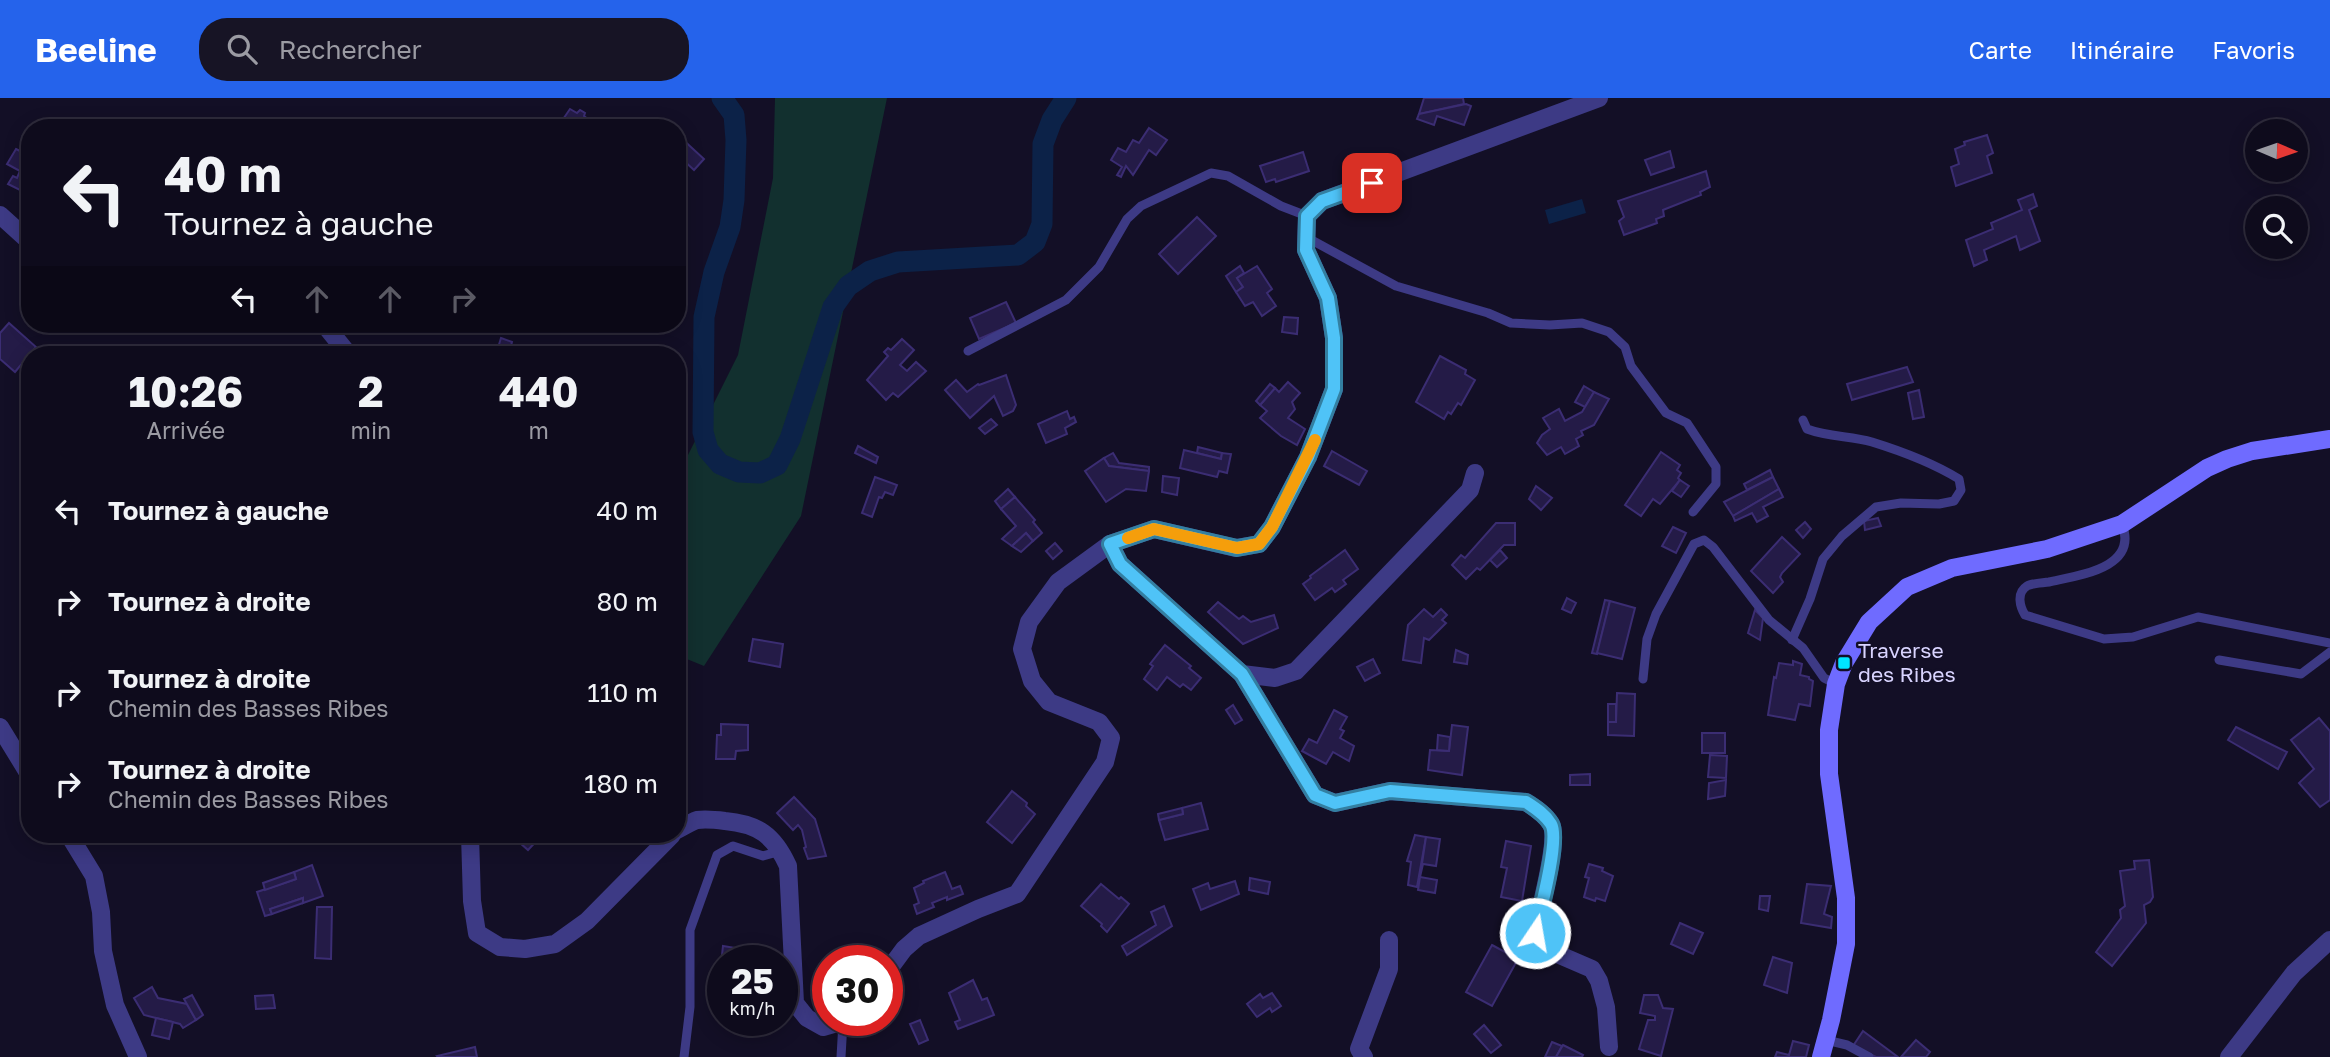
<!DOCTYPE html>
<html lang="fr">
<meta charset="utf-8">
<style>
:root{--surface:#0e0b1c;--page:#171425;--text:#f1f3f6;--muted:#9b9ba3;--line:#2e2b3b;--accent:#2563eb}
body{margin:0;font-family:"Golos Text",sans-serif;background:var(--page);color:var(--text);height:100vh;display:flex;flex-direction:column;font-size:26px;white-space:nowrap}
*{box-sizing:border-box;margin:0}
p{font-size:23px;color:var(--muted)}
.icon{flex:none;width:38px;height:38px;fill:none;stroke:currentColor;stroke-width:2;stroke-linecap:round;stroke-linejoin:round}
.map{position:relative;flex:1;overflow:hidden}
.drawer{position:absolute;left:21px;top:248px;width:665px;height:497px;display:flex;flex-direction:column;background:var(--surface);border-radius:28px;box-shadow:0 4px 18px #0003,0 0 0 2px var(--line)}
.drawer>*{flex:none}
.top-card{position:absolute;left:21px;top:21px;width:665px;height:214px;border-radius:28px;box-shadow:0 4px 18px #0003,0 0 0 2px var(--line);background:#0e0b1c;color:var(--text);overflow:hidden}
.needle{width:46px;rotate:92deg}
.tools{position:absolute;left:2245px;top:21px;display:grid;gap:14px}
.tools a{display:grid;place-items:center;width:63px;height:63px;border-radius:50%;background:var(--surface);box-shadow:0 4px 18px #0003,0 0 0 2px var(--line);font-size:35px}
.speed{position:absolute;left:707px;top:847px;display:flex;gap:14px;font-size:35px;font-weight:700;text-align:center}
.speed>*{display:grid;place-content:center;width:91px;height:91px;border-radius:50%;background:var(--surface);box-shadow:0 4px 18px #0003,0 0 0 2px var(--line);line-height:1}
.speed small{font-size:18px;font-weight:400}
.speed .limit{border:10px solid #d22;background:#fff;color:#111}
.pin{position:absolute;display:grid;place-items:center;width:60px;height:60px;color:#fff;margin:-30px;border-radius:14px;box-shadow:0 4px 10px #0006}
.me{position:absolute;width:77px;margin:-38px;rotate:12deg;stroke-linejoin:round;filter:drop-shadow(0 0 5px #0008)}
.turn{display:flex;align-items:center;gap:24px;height:147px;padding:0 28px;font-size:32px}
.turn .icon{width:91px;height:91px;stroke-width:2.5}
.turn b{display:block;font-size:49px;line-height:60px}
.lanes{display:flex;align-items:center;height:66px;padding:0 28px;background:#0003;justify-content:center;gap:35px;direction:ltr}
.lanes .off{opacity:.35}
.eta{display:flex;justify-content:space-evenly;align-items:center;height:119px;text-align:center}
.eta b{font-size:42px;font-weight:700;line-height:49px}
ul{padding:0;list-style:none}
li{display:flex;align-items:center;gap:21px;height:91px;padding:0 28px}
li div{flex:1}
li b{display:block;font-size:26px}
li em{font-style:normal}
header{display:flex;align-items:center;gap:42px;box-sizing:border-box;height:98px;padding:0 35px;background:var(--accent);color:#fff}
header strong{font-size:33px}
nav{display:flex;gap:38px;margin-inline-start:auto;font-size:24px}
.search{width:490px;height:63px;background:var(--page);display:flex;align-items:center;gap:18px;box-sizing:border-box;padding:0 24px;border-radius:28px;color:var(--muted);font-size:26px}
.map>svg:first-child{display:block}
.green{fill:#12302f}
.water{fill:#0c2248}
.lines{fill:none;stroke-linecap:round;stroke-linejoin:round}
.canal{stroke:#0c2248;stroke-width:21}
.building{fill:#241b47;stroke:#3b2d73;stroke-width:2}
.lane{stroke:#3d3a85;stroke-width:9}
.street{stroke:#3d3a85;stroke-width:18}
.secondary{stroke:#6f6bff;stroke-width:18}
.route-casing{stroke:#337fa1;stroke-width:18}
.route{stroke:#4fc3f7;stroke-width:12}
.slow{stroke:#f59e0b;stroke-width:12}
.poi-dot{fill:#00e5ff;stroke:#130f26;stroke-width:2.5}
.labels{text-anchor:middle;stroke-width:5;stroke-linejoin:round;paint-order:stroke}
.poi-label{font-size:21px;fill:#d9d4ff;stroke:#130f26;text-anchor:start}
</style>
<header>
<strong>Beeline</strong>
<div class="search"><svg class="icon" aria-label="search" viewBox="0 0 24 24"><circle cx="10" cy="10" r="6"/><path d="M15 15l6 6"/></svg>Rechercher</div>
<nav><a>Carte</a><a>Itinéraire</a><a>Favoris</a></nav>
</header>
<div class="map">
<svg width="2330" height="959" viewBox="0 0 2330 959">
<rect width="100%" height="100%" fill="#130f26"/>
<path class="green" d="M775,0H887L801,418L704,568L677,557V379L738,257L773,80Z"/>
<path class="water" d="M1582,101L1586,115L1549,126L1545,112Z"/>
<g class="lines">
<path class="canal" d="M722,0L734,17L736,42L734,102L730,129L714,174L704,219L703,334L708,352L720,366L739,374L760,375L777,367L790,341L833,209L848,188L870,173L898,164L1018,157L1035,144L1042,126L1043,46L1052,22L1066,0"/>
</g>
<g class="building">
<path d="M1424,0H1463L1464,6L1419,16Z"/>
<path d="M1466,6L1471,8L1464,27L1437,18L1434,27L1417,21L1419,16Z"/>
<path d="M570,11L577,15L580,12L585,15L584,18L589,22L586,27L591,30H557Z"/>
<path d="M1149,30L1167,42L1156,57L1149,52L1133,77L1126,68L1121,79L1117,77L1122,69L1111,62L1118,50L1126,54L1133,42L1139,45Z"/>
<path d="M1987,37L1993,55L1987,58L1992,75L1956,88L1951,69L1959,66L1955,51L1965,47L1964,44Z"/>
<path d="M680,39L704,61L694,72L681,60L677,61V42Z"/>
<path d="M16,51L30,58V97L8,86L13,78L17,80L20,73L7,66Z"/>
<path d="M1670,53L1674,69L1651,77L1645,62Z"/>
<path d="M1303,54L1309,73L1276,84L1275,81L1266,84L1260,68Z"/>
<path d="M1706,73L1710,89L1700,94L1701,97L1663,112L1664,118L1656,121L1657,125L1624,137L1619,123L1624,119L1618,103Z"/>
<path d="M2033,96L2037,108L2029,112L2040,143L2020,152L2016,138L1984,152L1987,162L1974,168L1966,142L1993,131L1991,125L2022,112L2018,102Z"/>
<path d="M1197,119L1216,138L1178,176L1159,156Z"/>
<path d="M1240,168L1244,175L1237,180L1243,189L1236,194L1226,178Z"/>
<path d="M1257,168L1272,191L1267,195L1276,208L1262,218L1253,204L1245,208L1236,194L1243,189L1237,180Z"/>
<path d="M1006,204L1016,225L979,241L970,220Z"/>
<path d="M1284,219L1298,220L1297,236L1282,234Z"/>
<path d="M9,225L36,249L15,274L0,261V235Z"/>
<path d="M501,240L512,244L509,257L497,253Z"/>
<path d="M902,241L914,252L900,267L907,273L916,264L926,273L898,299L893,295L886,302L867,282L888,258L884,254L888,250L891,252Z"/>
<path d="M1440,258L1466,272L1465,276L1475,282L1461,307L1458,305L1451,316L1448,314L1444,321L1416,304Z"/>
<path d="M1907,269L1913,284L1852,302L1847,286Z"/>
<path d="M1006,277L1016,307L1013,313L1003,318L994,298L970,320L945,292L956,282L967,294L978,286L979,287Z"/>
<path d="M1288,284L1300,295L1292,304L1295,311L1288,320L1305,331L1297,347L1281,338L1260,320L1267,313L1260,307L1275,290L1279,294Z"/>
<path d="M1270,286L1275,290L1260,307L1256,303Z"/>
<path d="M1584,288L1594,294L1585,309L1575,304Z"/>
<path d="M1919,292L1924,319L1913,321L1908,295Z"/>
<path d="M1594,294L1609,301L1594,327L1581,333L1583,337L1576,341L1579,348L1565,356L1561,349L1547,357L1537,345L1542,337L1550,331L1543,320L1559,311L1565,323L1582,314Z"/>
<path d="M1067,313L1070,321L1074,319L1076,324L1065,330L1067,336L1046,345L1038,326Z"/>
<path d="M991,321L997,327L985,336L979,330Z"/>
<path d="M858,348L878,359L876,365L855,355Z"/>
<path d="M1198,349L1222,355L1221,361L1197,355Z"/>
<path d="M1184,352L1221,361L1222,355L1231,356L1227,375L1219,373L1217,379L1180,370Z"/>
<path d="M1332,353L1367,373L1359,387L1324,368Z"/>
<path d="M1661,354L1680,367L1677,372L1681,375L1678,380L1680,382L1660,406L1653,401L1641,418L1625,407Z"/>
<path d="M1113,355L1119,365L1149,369V373L1109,368L1104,360Z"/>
<path d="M1104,360L1109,368L1149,373L1146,393L1126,391L1106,404L1085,373Z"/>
<path d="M1770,372L1773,379L1747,392L1744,386Z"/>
<path d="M1163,378L1179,380L1177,397L1162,394Z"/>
<path d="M875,379L897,387L893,397L885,394L882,400L879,399L872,419L862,415Z"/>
<path d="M1773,379L1779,391L1733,418L1724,404Z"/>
<path d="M1680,382L1689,388L1681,399L1672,393Z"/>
<path d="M1536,388L1552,400L1541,412L1529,401Z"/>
<path d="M1008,391L1015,399L1001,411L995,403Z"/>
<path d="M1779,391L1783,399L1763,409L1768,418L1757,424L1752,415L1735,423L1733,418Z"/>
<path d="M1015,399L1035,422L1033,424L1042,435L1033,443L1026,435L1012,448L1002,441L1016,428L1001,411Z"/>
<path d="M1878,420L1881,428L1865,432L1864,423Z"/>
<path d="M1805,424L1811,431L1803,440L1796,432Z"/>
<path d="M1496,425H1515V447H1504L1480,472L1477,470L1466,481L1452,467L1461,457L1465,460Z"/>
<path d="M1673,429L1686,435L1676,455L1662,448Z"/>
<path d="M1026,435L1033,443L1021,454L1012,448Z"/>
<path d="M1782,439L1800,456L1782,475L1780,479L1783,484L1773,495L1751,473Z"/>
<path d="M1055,445L1062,453L1053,461L1046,453Z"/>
<path d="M1345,452L1358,471L1343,482L1346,486L1335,494L1332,490L1315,502L1303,486L1311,480L1310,478Z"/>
<path d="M1500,452L1507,460L1497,469L1490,462Z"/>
<path d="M1567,500L1576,505L1571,515L1562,511Z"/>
<path d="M1605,502L1610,503L1597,556L1592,555Z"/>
<path d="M1610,503L1635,510L1622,561L1597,555Z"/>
<path d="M1218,504L1239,521L1243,518L1251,524L1274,517L1278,530L1243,546L1208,514Z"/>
<path d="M1424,511L1433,519L1441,511L1447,517L1442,522L1446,525L1429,542L1424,540L1421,565L1403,562L1408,527Z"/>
<path d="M1755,512L1763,520L1760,542L1748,535Z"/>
<path d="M753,541L783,546L780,569L749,563Z"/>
<path d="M1165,547L1191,568L1189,570L1201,580L1191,592L1183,586L1180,589L1167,579L1157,592L1144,581L1153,568L1150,566Z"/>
<path d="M1456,552L1468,557L1467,566L1454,564Z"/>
<path d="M1373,561L1380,575L1365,583L1357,569Z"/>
<path d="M1793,563L1802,566L1800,577L1809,579V581L1813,583L1810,608L1799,606L1795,622L1768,617L1774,579L1776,580L1779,565L1793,567Z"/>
<path d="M1617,595L1635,596L1634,638L1608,637V624H1616Z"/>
<rect x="1608" y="606" width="8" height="18"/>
<path d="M1233,607L1242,622L1235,626L1226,612Z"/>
<path d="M1334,612L1347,619L1340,631L1344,633L1340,640L1354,648L1349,663L1333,654L1326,666L1302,653L1309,641L1317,645Z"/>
<path d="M2319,620L2330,633V702L2320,709L2299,685L2314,671L2291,642Z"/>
<path d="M721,626L748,627V652L736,653L735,661H716L717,637H721Z"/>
<path d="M1452,627L1468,629L1462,677L1428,672L1430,652L1449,653Z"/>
<path d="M2236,629L2287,654L2278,671L2228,642Z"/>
<rect x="1702" y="635" width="23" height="20"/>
<path d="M1438,637L1450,639L1449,653L1437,652Z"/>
<path d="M1710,657L1727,658L1726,680L1708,679Z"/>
<path d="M1590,676V687H1570V677Z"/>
<path d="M1726,682L1725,698L1708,701L1709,685Z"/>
<path d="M1012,693L1027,705L1026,708L1035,716L1012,745L987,724Z"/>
<path d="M794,699L815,721L826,758L808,761L804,750L806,749L802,732L798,727L793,732L777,715Z"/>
<path d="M1201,705L1208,731L1165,742L1159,722L1183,716L1182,710Z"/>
<path d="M1182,710L1183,716L1159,722L1158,716Z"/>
<path d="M511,737H542L528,752Z"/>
<path d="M1415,737L1426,739L1417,789L1408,787L1411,764L1407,763Z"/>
<path d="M1426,739L1440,741L1436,768L1423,766L1420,779L1437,782L1435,795L1418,792Z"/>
<path d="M1506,743L1531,748L1522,803L1501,799L1507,770L1501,769Z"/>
<path d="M2149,762L2153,799L2150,804L2144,807L2146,825L2112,868L2096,854L2121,820L2120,812L2125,808L2120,773L2135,771L2134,763Z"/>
<path d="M1589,766L1603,770L1602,773L1613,778L1605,803L1596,800L1595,803L1584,799L1589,780L1585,779Z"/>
<path d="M312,767L323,798L303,805V800L270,811L272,816L265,818L257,794L296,781L294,774Z"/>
<path d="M294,774L296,781L265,792L263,785Z"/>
<path d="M945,774L952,791L960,788L963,796L947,802V799L932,805L934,809L917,816L914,807L919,805L914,790L924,785L923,783Z"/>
<path d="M1250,780L1270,784L1268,796L1249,792Z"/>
<path d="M1235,783L1239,796L1201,812L1193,791L1208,785L1210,791Z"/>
<path d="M1101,786L1119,801L1121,799L1129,806L1107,834L1101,828L1102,826L1081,808Z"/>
<path d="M1807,786L1831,788L1824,816L1832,819L1831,830L1801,825Z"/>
<path d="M1760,798H1770L1768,813L1759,811Z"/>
<path d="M303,800V805L272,816L270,811Z"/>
<path d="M1164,808L1172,828L1127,857L1122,848L1156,827L1151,814Z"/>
<path d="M317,809H332L331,861L315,860Z"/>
<path d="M1680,825L1703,835L1693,856L1671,846Z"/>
<path d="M1492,847L1518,861L1492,908L1466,894Z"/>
<path d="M723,848L742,851L740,863H723V906H715L717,891H712L715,866H721Z"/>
<path d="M1773,859L1792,865L1787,895L1764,887Z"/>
<path d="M973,882L982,902L987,900L994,917L958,931L955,924L960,922L949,895Z"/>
<path d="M152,889L158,900L187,906L196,922L183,930L180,926L144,917L134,900Z"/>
<path d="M1272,895L1281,908L1272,914L1270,910L1257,919L1247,906L1260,896L1263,900Z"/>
<path d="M192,897L203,917L196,922L184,901Z"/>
<path d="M273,897L275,910L256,911L255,898Z"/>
<path d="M1644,897H1658L1663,910L1673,911L1661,958L1639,951L1648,922H1655V918L1640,915Z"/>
<path d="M156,920L173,924L169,941L152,937Z"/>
<path d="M920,922L928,942L919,946L910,926Z"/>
<path d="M1484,927L1501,947L1491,955L1474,936Z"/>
<path d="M1863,933L1898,959H1876L1853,948Z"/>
<path d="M1916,942L1930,954L1926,959H1901Z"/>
<path d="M1793,943L1809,947L1806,959H1775L1777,954L1789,957Z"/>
<path d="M1552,944L1562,948L1556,959H1545Z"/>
<path d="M1563,947L1583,957L1582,959H1556Z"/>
<path d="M475,949L477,959H438L437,958Z"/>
</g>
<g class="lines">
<g class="lane">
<path d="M1306,139L1396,188L1488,215L1511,225L1550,227L1582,225L1609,234L1625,249L1631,268L1666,315L1687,325L1716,369V386L1693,414"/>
<path d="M968,253L1066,202L1099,169L1127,121L1141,108L1211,75L1228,78L1281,108L1307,118"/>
<path d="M2122,426C2139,470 2080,477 2049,484C2043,485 2032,485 2027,488C2016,495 2020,509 2025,517L2104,541L2133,539L2198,519L2330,545"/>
<path d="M1792,542L1810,501L1823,461L1842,438L1876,409L1901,405L1939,406L1954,403L1961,392L1959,381C1933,365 1901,353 1872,344C1851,338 1828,339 1807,331L1803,322"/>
<path d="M2219,562L2301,576L2330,554"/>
<path d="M1643,581L1647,541L1656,516L1694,446L1704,442L1713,449L1769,522L1803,550L1824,580L1836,586"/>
<path d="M1826,942L1847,947L1869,959"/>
<path d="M684,959L690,909V832L717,757L733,748L763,758L781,753"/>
<path d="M841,959L843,924"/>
</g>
<g class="street">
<path d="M0,117L30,144"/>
<path d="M324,226L349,257"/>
<path d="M1110,446L1120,466L1242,576L1275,580L1296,573L1470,392L1475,375"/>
<path d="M1242,576L1315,697L1335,705L1390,693L1526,704C1535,710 1545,716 1551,726C1560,741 1539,814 1535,835L1541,849L1592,871L1599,883L1606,909L1609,949"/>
<path d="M0,629L30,678"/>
<path d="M677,732C683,729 691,724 697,722C705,721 717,722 725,723C758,726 774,737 788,768L795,905L807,920L823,929L847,922"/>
<path d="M69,737L94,778L101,814L103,853L115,907L138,959"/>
<path d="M470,737L472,803L477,835L500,849L525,851L555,846L587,823L672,737"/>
<path d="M887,874L904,851L919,838L978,811L1017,796L1105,664L1111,640L1099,624L1049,604L1032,583L1022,551L1029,524L1058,484L1110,446L1154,431L1236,450L1259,446L1272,429L1308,359L1334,291V240L1328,200L1306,152L1307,118L1322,103L1599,0"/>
<path d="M1364,959L1359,951L1389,871V842"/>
<path d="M2229,959L2294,875L2330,842"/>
</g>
<path class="secondary" d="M1821,959L1831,922L1846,846V800L1829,676V632L1836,586L1844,565L1869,524L1907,489L1952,470L2047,451L2122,426L2207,370L2227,361L2252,353L2330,341"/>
</g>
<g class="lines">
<defs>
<path id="route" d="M1372,85L1322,103L1307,118L1306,152L1328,200L1334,240V291L1308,359L1272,429L1259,446L1237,450L1154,431L1110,446L1120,466L1242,576L1315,697L1335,705L1390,693L1526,704C1535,710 1545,716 1551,726C1560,741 1540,814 1535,835"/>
</defs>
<use href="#route" class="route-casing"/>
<use href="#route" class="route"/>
<path class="slow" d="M1128,440L1154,431L1237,450L1259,446L1272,429L1315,342"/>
</g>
<rect class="poi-dot" x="1837" y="558" width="14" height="14" rx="3.5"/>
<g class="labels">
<g class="poi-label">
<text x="1858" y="560">Traverse<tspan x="1858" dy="24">des Ribes</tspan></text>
</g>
</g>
</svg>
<div class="tools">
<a><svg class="needle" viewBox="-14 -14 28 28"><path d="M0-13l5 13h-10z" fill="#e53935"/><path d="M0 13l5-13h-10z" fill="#9b9ba3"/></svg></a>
<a><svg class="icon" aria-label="search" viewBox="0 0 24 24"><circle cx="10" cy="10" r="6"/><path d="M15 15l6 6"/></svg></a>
</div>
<div class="speed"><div>25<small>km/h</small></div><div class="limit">30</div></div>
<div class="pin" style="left:1372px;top:85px;background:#d93025"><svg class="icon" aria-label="arrive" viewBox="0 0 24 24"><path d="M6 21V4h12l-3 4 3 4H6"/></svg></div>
<svg class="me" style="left:1535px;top:835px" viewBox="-20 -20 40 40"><circle r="17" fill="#4fc3f7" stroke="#fff" stroke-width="3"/><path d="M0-11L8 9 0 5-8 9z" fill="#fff"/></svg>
<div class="top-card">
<div class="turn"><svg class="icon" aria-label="left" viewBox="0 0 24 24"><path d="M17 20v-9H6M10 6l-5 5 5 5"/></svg><div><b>40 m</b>Tournez à gauche</div></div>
<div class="lanes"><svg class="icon" aria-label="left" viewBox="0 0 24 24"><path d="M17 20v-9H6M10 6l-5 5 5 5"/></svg><svg class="icon off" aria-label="ahead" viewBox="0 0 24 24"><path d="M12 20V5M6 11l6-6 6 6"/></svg><svg class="icon off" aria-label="ahead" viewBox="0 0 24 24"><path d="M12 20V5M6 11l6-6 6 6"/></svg><svg class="icon off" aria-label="right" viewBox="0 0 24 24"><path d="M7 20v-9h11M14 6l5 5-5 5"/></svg></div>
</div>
<section class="drawer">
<div class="eta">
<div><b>10:26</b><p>Arrivée</p></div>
<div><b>2</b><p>min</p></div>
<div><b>440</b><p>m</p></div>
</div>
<ul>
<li><svg class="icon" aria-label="left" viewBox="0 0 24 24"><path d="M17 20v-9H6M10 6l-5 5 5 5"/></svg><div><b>Tournez à gauche</b></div><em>40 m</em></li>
<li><svg class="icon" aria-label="right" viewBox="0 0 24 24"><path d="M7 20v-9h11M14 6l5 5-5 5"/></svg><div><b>Tournez à droite</b></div><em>80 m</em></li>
<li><svg class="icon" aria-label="right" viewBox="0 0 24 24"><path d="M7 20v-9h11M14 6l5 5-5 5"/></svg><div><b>Tournez à droite</b><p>Chemin des Basses Ribes</p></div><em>110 m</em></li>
<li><svg class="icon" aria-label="right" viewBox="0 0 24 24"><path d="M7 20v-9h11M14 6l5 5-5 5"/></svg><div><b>Tournez à droite</b><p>Chemin des Basses Ribes</p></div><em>180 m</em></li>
</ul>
</section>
</div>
